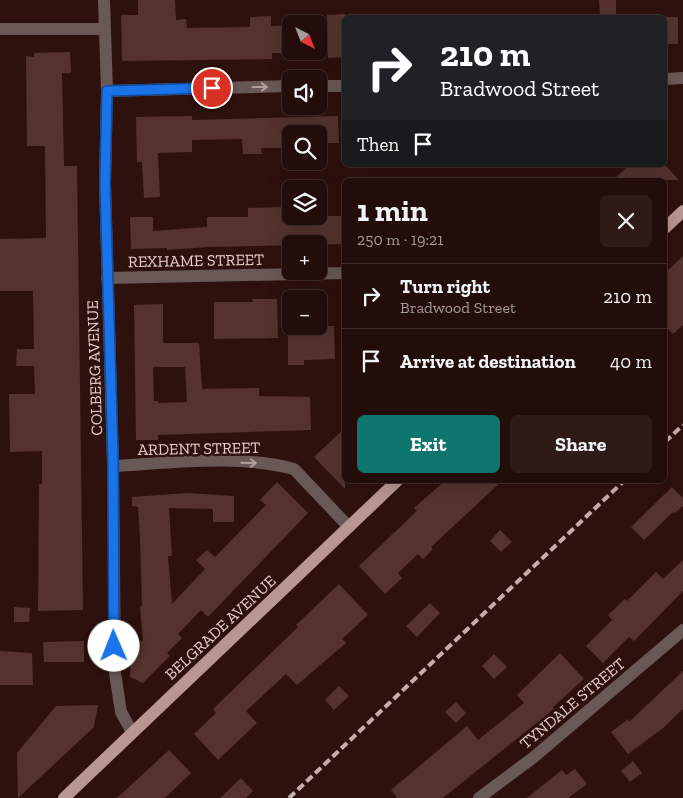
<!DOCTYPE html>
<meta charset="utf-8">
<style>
:root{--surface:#220d0a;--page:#2e1b18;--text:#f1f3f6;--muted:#a29c9c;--line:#3f2d2b;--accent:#0f766e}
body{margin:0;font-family:"Zilla Slab",serif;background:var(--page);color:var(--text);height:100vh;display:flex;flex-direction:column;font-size:19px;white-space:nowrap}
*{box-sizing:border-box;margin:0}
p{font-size:16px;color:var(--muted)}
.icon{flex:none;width:28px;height:28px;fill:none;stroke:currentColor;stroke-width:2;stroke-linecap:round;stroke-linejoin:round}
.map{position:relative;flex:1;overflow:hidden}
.details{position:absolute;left:342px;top:178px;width:325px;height:305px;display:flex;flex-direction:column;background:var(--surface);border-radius:8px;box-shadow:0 5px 20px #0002,0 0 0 1px var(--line)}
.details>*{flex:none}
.top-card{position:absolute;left:342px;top:15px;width:325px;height:152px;border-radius:8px;box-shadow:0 5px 20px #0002,0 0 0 1px var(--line);background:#202124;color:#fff;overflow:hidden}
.needle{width:32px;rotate:138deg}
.fabs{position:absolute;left:282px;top:15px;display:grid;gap:10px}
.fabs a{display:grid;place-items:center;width:45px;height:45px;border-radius:8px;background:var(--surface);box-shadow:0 5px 20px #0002,0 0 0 1px var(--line);font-size:25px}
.pin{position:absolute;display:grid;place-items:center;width:42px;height:42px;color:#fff;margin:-21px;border:2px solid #fff;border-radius:50%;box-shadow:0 1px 5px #0007}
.me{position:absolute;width:55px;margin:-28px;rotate:359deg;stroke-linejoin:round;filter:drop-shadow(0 0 4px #0008)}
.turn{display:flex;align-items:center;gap:18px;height:105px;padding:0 15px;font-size:22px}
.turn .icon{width:65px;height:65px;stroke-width:2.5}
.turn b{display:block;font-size:35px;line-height:42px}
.then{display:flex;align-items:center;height:48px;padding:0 15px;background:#0003;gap:10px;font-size:19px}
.round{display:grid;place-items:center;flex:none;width:52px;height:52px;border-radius:8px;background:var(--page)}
.summary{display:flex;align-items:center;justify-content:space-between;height:85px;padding:0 15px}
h1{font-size:30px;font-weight:700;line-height:38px}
.action{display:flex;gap:10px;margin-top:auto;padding:10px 15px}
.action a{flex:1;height:58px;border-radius:8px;background:var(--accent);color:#fff;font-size:20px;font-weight:700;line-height:58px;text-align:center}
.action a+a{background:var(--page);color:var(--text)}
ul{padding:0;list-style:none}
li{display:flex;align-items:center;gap:15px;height:65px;padding:0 15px;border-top:1px solid var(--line)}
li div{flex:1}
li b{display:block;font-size:19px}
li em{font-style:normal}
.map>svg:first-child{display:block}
.building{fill:#54332e;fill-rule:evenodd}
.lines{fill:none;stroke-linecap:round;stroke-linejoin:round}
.minor{stroke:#695856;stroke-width:12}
.major{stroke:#b89691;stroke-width:12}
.rail{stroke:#c4adaa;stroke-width:4;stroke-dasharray:8 4;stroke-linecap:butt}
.oneway{stroke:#b39f9d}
.route-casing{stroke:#114b97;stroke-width:12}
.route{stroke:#1a73e8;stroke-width:9}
.labels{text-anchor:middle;stroke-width:5;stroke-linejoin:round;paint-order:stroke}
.street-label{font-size:16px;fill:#e5cfcc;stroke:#2e110d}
</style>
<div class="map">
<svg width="683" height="798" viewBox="0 0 683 798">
<rect width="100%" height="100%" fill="#2e110d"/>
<g class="building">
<path d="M138,0H175L176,20L186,19L187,28L250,27V17L271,16V26L291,25V53H272V59L122,61L121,15H138Z"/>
<path d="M599,0H616V15L600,16Z"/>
<path d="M345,14V57L328,58L327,15Z"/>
<rect x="665" y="17" width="13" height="27"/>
<path d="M70,52L71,73H62L64,166H77L83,610L38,611L39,484H42V451L10,452L9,394H35L34,366H16L17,349H34L33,291H0V239L46,238L45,146H27L26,56L34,57V53Z"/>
<path d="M192,116V120L338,116L339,143H320L319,134H291V148H261L262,154H243L242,139L192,140V152L158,153L160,197L144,198L142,162H137L136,117Z"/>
<path d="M629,165H665L679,180H613Z"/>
<path d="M291,207V216H345V244L208,247L167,250V248L131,249L130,217H153V231L207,227V217H248V208Z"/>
<path d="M683,256V325L673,334L665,326V273Z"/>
<path d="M252,299H277L278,338L214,339V302H253Z"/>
<path d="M163,304V343H199L202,389L259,388V396L310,397L311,430L158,435V440H136L134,305ZM153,367H185L187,402L158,403V401H154Z"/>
<path d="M288,326H334L335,359L304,360V365H288Z"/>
<path d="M345,428V489L314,457Z"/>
<path d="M446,480H503L431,547L433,549L423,559L418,554L398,573L402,578L385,594L359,566L417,511L414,508Z"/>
<path d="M277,482L308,513L208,617L201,610L178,634L182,638L167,653L170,656L143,683L130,677L131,640L143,641L140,606H142L140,538L138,507L132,506V497L188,493L234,496V522H213V509L169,508L172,556H168L172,604L205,569L196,560L207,550L215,557L266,505L260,500Z"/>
<path d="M672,487L683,498V506L675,513L673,512L644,540L631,527Z"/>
<path d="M500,530L512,542L501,552L490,541Z"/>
<path d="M683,560V591L634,641L629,637L603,663L586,646L612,620L608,615L625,599L627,601L656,572L663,579Z"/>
<path d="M339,584L368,615L342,639L346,643L297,685L286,674L246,711L257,723L218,760L194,734L216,713L213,709L298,627L296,625Z"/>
<path d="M430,603L440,613L417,637L406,626Z"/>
<path d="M14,607L30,608L29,622H14Z"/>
<path d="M84,641V662H44L43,642Z"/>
<path d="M0,651L32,653L33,685H0Z"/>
<path d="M560,653L584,679L553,707L554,709L443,798H397L391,790L467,726L478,740L524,703L517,695Z"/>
<path d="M494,654L507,667L494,679L482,666Z"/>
<path d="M683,671V709L663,728L628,754L611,732L628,719L629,722Z"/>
<path d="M339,686L349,696L334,710L325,700Z"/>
<path d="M456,702L466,713L456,723L445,712Z"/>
<path d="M98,705L94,727L18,798L17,753L56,706Z"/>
<path d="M169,750L191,773L165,798H117Z"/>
<path d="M633,761L642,773L630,782L621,771Z"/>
<path d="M575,769L587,784L568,798H527L562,770L566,775Z"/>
<path d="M241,778L253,791L246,798H220Z"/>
</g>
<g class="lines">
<g class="minor">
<path d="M104,0L107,91L105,183L113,466L115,673L121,712L132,732"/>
<path d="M0,29H104"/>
<path d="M665,79L683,78"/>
<path d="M319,86H345"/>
<path d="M107,91L291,86"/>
<path d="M107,278L345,273"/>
<path d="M113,466C170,463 239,454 294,469L349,527"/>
<path d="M479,798L534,757L683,630"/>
</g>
<g class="major">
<path d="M665,228L683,211"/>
<path d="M64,798L398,480"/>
</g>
<g class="rail">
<path d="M665,442L683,425"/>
<path d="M289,798L625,480"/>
</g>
</g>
<defs><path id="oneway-shaft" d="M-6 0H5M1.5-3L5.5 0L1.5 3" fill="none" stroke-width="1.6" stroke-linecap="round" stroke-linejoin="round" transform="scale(1.25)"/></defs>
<g class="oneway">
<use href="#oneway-shaft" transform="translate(260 87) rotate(-1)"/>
<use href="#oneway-shaft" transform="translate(249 463) rotate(1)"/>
</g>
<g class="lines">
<defs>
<path id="route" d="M114,646L113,458L105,184L107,91L212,88"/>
</defs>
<use href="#route" class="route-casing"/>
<use href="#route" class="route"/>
</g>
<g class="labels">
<g class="street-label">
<text transform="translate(196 260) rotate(-1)" y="6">REXHAME STREET</text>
<text transform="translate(94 368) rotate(-92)" y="6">COLBERG AVENUE</text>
<text transform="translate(199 448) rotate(-1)" y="6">ARDENT STREET</text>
<text transform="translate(220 627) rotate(-43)" y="6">BELGRADE AVENUE</text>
<text transform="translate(572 703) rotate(-40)" y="6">TYNDALE STREET</text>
</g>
</g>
</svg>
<div class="fabs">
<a><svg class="needle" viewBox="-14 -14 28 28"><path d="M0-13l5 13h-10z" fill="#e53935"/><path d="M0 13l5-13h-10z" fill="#a29c9c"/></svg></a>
<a><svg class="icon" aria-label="sound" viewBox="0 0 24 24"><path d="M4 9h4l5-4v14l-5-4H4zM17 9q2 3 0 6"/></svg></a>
<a><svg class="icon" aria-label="search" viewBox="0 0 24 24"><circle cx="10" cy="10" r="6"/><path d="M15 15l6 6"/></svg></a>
<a><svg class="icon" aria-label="layers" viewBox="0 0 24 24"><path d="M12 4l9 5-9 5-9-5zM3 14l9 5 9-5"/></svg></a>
<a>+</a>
<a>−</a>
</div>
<div class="pin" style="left:212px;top:88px;background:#d93025"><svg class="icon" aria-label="arrive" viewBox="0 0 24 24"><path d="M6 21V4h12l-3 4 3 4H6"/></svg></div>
<svg class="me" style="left:114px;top:646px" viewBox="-20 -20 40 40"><circle r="19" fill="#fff"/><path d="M0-13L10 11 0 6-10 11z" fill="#1a73e8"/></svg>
<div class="top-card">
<div class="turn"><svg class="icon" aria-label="right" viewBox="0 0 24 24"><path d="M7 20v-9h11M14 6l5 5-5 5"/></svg><div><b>210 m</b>Bradwood Street</div></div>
<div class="then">Then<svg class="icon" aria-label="arrive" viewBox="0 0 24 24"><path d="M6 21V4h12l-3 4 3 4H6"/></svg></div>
</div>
<section class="details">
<div class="summary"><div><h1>1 min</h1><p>250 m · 19:21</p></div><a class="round"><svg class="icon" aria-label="close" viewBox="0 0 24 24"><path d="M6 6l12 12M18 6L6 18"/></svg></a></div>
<ul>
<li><svg class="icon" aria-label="right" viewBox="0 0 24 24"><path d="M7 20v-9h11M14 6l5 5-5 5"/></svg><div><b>Turn right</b><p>Bradwood Street</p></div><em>210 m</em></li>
<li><svg class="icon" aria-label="arrive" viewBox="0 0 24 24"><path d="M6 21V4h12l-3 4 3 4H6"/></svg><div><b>Arrive at destination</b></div><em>40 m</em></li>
</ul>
<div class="action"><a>Exit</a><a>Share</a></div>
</section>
</div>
